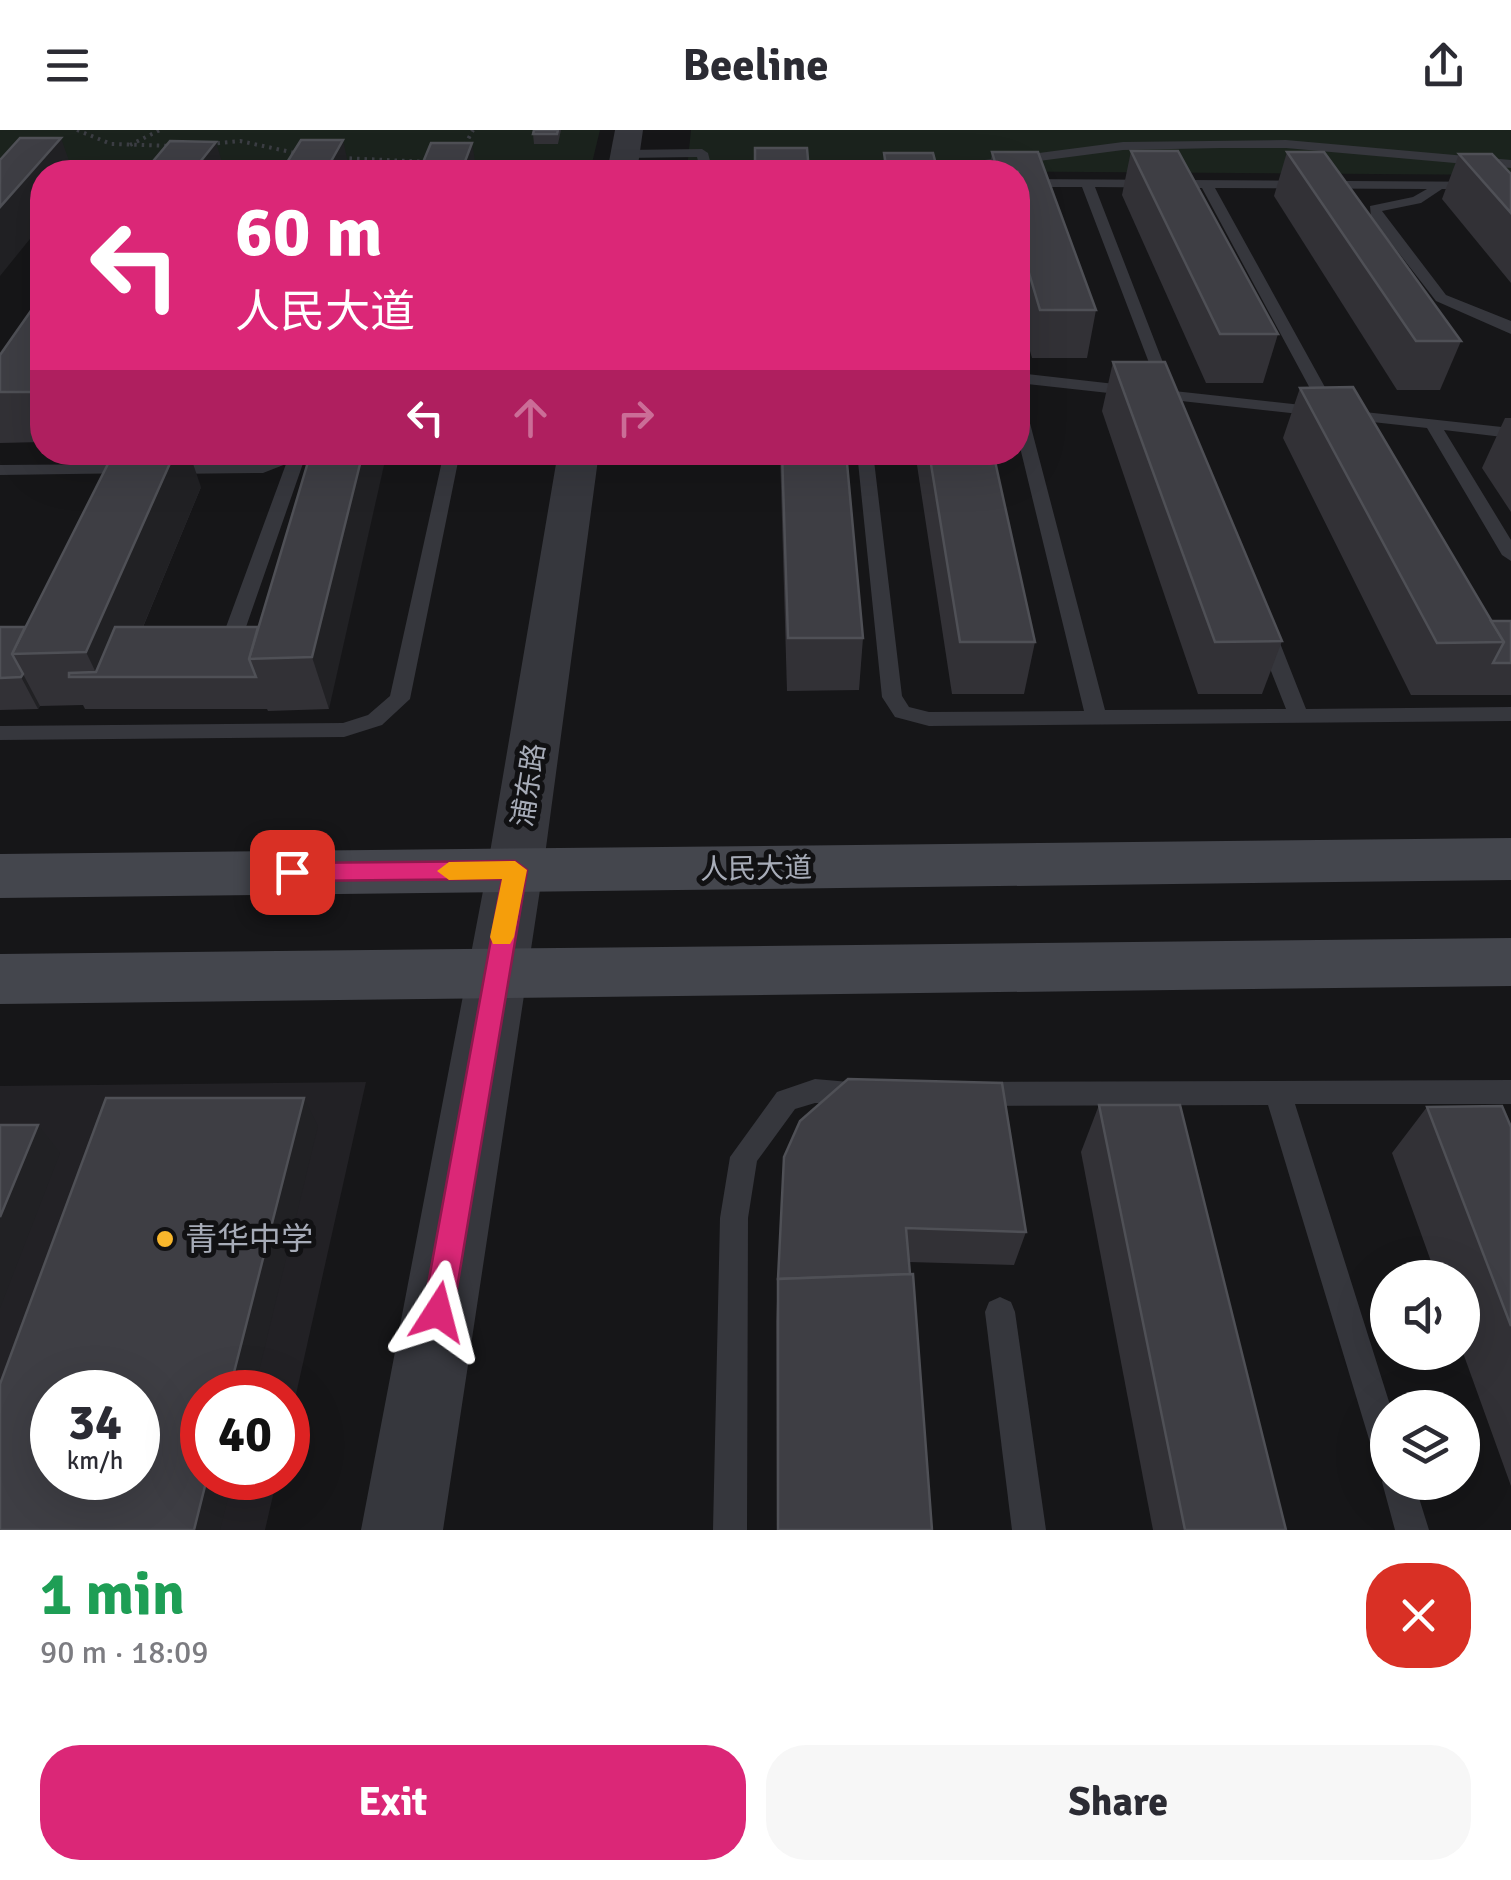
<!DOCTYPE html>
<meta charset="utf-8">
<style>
:root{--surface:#fff;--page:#f7f7f7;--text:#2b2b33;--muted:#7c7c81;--accent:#db2777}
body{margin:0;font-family:Signika,"Noto Sans SC",sans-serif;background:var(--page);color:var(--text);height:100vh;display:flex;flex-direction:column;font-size:38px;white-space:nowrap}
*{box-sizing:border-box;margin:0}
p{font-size:32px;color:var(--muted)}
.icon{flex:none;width:55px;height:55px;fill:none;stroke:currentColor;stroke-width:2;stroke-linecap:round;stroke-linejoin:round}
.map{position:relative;height:1400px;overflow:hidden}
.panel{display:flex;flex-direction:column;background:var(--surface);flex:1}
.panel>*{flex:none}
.guide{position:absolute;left:30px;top:30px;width:1000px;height:305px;border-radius:40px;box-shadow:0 10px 40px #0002;background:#db2777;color:#fff;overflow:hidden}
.controls{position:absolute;left:1370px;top:1130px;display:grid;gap:20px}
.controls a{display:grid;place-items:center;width:110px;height:110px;border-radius:50%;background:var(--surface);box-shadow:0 10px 40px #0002;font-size:50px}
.speed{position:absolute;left:30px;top:1240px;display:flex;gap:20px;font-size:50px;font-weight:700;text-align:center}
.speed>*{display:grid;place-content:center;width:130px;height:130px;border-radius:50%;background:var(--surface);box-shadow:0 10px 40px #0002;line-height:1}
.speed small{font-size:25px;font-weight:400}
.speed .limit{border:15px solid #d22;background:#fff;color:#111}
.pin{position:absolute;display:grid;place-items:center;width:85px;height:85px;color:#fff;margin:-42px;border-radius:20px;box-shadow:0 5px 15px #0006}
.me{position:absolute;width:110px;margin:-55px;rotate:9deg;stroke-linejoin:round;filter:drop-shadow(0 0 8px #0008)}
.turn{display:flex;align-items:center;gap:35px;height:210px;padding:0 40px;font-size:45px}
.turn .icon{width:130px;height:130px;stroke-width:2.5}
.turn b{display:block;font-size:70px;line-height:85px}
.lanes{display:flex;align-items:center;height:95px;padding:0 40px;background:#0003;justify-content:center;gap:50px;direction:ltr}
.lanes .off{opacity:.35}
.round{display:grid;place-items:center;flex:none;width:105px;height:105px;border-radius:40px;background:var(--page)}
.overview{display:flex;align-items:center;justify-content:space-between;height:170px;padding:0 40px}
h1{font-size:60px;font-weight:700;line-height:75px;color:#1e9e55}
.cta{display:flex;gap:20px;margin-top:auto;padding:20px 40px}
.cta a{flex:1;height:115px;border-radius:40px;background:var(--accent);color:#fff;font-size:40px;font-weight:700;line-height:115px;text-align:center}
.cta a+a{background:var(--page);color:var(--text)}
header{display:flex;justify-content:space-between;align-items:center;height:130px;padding:0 40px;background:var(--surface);font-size:45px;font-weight:700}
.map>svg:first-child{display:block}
.built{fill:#222125;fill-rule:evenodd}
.green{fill:#1b231d}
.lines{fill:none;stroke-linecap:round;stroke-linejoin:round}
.path{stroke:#3c3e44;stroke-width:4;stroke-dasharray:2.5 5;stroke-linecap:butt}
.service{fill:#36373d;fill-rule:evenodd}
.tertiary{fill:#36373d;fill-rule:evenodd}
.secondary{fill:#44464d;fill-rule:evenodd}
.wall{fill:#323136}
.shaded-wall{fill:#212124}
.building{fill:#3e3e44;stroke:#4f5056;stroke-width:2.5;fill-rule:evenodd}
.route{fill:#db2777;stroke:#8e194d;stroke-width:2.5}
.slow{fill:#f59e0b}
.poi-dot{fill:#f9b72c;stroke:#111113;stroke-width:4}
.labels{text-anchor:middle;stroke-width:10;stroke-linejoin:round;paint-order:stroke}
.street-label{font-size:28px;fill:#a7acb8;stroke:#111113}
.near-poi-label{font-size:32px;fill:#a7acb8;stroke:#111113;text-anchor:start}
</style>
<header><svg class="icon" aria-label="menu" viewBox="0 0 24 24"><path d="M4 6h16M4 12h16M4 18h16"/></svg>Beeline<svg class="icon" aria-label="share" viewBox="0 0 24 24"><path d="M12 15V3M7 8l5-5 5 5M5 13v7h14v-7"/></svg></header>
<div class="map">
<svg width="1511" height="1400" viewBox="0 0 1511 1400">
<rect width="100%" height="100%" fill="#161618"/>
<path class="built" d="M366,952L288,1300V1262H202V1348H277L265,1400H0V956ZM52,1262H138V1348H52Z"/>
<g class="green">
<path d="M0,0H600L592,33L0,35Z"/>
<path d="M691,0H1511V45L687,39Z"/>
</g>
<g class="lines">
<g class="path">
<path d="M77,0L111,14L172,16"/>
<path d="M210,14L240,11L300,24"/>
<path d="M130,15L160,0"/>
<path d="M465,15L473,0"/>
<path d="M342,28L430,32"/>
</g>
<g class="service">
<path d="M1286,10L1511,30V38L1286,18H1221L1123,20L969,40L705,39L699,35L697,27L625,28L619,24L625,20L702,19L708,23L710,31L969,32L1123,12Z"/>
<path d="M1018,49L1511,52V60L1442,59L1421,73L1382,81L1446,165L1511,191V204L1436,171L1371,87L1370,76L1413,67L1427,59L1215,58L1337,279L1511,298V308L1444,300L1511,410V431L1502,425L1427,298L1018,253V243L1159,259L1082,57H1018ZM1095,57L1202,58L1320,277L1174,261Z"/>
<path d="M1018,273L1026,278L1105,580L1286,579L1254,498L1264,492L1274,498L1306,579L1511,577V591L929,596L895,587L882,567L857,322H873L902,566L909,577L929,582L1084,581L1018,309Z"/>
<path d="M284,322H307L246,497L236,503L229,501L226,497L286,334L263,343L166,344L158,339L166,334L260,333Z"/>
<path d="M444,322H460L410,569L382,595L344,607L0,610V596L343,593L368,585L390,566Z"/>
<path d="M134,334L140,335V343L0,345V335Z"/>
<path d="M815,949L872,954L876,962L872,970L863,974L815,973L795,979L757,1031L748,1088L747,1400H713L720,1088L730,1027L777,962Z"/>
<path d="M1511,950V974H1295L1391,1278H1388V1335L1377,1330L1372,1319L1268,975L975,976L966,972L962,964L966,956L975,952Z"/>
<path d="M1000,1167L1011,1172L1015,1182L1046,1400H1012L985,1182L989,1172Z"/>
<path d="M1388,1340V1352H1414L1429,1400H1395L1382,1352Z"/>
</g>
<g class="tertiary">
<path d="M615,0H643L637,42H607Z"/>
<path d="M558,322H599L543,740L443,1400H361L487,740Z"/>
</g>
<g class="secondary">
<path d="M1511,708V750L0,768V724Z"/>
<path d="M1511,808V856L0,874V824Z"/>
</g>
</g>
<g class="wall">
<path d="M534,0H561L558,14H534L533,4Z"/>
<path d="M1131,21L1278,204L1263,253H1206L1122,65Z"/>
<path d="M992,22H1038L1096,180L1087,228H1032L1018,178V42H989Z"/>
<path d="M1287,22L1461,211L1440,260H1397L1274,66Z"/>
<path d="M884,23L938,42H883Z"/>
<path d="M1459,24L1511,44V153L1442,69Z"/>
<path d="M42,165V312L0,313V225Z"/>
<path d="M1113,232L1282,511L1262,564H1198L1102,281Z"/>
<path d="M1300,258L1491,491H1511V565H1411L1283,308Z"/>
<path d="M1505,288H1511V382L1482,338Z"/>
<path d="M311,322L329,579L268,581L267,579H85L83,575L40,576L38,579L0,580V497H25L201,357L143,497H258Z"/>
<path d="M780,322H846L863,508L859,560L787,561Z"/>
<path d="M915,322H993L1035,512L1024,564H952Z"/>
<path d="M1099,975L1286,1400H1153L1081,1022Z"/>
<path d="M1427,977L1511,997V1356L1462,1220V1148H1437L1392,1023Z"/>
<path d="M784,1027L1026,1102L1014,1135L909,1132L932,1400H777L776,1191Z"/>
</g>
<g class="shaded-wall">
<path d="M61,8L73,42H42V94L0,146V77Z"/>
<path d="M343,10L350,42H325Z"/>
<path d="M216,12L225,42H192Z"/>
<path d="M472,13L477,42H461Z"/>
<path d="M175,322H189L201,357L122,547H98L86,522Z"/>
<path d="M363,322H387L329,579L312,527Z"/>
<path d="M23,544L40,576L38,579L21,547Z"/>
<path d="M304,968L318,996L254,1262H229Z"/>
<path d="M38,995L60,1023L0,1178V1087Z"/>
<path d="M207,1348H233L220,1400H194Z"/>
</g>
<g class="building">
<path d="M534,0H558L557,4H533Z"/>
<path d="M20,8H61L0,77V30Z"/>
<path d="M301,10H343L325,42H281Z"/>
<path d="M170,11L216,12L192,42H144Z"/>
<path d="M431,13H472L461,42H419Z"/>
<path d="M755,18H807L809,42H755Z"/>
<path d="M1131,21H1178L1278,204H1220Z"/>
<path d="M992,22H1038L1096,180H1040L1018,106V42H998Z"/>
<path d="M1287,22H1324L1461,211H1416Z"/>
<path d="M884,23H933L938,42H887Z"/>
<path d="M1459,24H1492L1511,44V83Z"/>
<path d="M42,165V259L41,262H0V225Z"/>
<path d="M1113,232H1165L1282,511L1215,512Z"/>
<path d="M1353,257L1504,512L1437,513L1300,258Z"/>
<path d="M114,322H175L86,522L12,524Z"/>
<path d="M311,322H363L312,527L249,529Z"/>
<path d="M782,322H846L863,508H788Z"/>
<path d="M929,322H993L1035,512H960Z"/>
<path d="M1491,491H1511V533H1493L1504,512Z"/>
<path d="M0,497H25L12,524L23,544L21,547L0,548Z"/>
<path d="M115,497H258L249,529L256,547H69V543L96,542Z"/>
<path d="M848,949L1002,953L1026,1102L906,1098L910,1144L778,1149L784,1027L800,991Z"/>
<path d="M106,968H304L229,1262H202V1348H207L194,1400H0V1254ZM52,1262H138V1348H52Z"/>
<path d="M1099,975H1180L1286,1400H1185Z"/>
<path d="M1502,976L1511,997V1196L1427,977Z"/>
<path d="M0,995H38L0,1087Z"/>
<path d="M913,1144L932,1400H778V1149Z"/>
</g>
<path class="route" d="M515,731L527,740L453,1182L449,1193L438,1197L427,1193L423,1182L502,749L292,751L280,742L292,733Z"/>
<path class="slow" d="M515,731L527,740L514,807L510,814H493L490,807L502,749L449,750L437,741L449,732Z"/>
<circle class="poi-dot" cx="165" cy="1109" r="10"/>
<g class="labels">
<g class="street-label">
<text transform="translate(528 655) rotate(-81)" y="10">浦东路</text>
<text transform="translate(756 738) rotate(-1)" y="10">人民大道</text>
</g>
<g class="near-poi-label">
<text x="185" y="1120">青华中学</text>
</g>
</g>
</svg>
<div class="controls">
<a><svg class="icon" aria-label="sound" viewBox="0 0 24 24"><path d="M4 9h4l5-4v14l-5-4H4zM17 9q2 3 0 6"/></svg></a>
<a><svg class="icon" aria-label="layers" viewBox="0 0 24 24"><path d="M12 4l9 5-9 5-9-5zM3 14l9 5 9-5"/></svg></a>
</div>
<div class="speed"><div>34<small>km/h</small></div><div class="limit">40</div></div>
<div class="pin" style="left:292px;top:742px;background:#d93025"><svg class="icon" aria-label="arrive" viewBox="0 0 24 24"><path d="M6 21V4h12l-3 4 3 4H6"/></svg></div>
<svg class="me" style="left:438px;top:1182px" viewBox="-20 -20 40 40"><path d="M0-17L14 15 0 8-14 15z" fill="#db2777" stroke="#fff" stroke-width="4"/></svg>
<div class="guide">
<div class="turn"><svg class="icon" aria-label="left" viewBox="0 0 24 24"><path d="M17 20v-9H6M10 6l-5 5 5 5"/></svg><div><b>60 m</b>人民大道</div></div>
<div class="lanes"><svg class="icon" aria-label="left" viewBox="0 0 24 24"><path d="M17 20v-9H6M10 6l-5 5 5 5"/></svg><svg class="icon off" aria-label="ahead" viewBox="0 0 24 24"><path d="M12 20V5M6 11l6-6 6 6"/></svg><svg class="icon off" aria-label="right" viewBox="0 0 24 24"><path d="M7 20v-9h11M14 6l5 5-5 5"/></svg></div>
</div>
</div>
<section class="panel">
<div class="overview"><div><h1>1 min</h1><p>90 m · 18:09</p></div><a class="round" style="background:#d93025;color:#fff"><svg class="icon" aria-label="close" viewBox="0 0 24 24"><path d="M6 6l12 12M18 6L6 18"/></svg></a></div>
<div class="cta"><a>Exit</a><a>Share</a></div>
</section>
